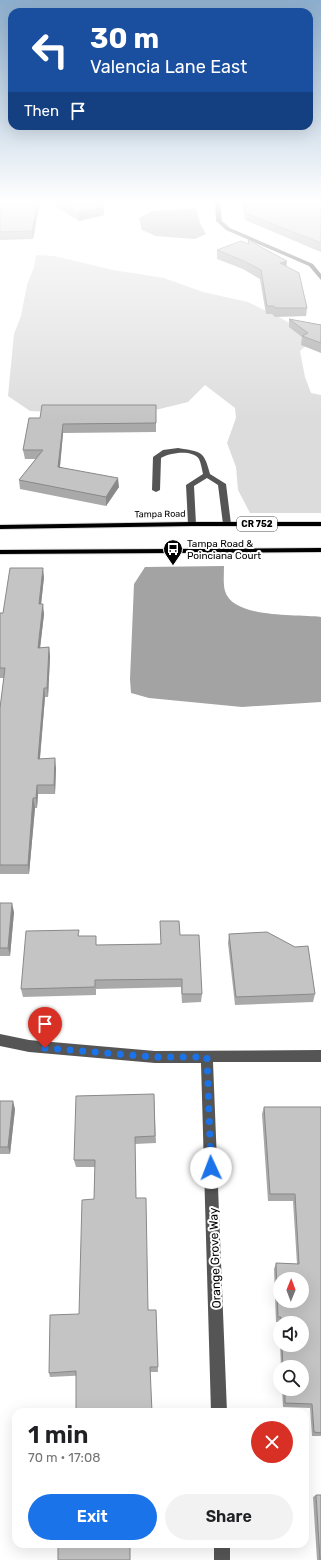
<!DOCTYPE html>
<meta charset="utf-8">
<style>
:root{--surface:#fff;--page:#f2f2f2;--text:#202124;--muted:#757577;--accent:#1a73e8}
body{margin:0;font-family:Rubik,sans-serif;background:var(--page);color:var(--text);height:100vh;display:flex;flex-direction:column;font-size:15px;white-space:nowrap}
*{box-sizing:border-box;margin:0}
p{font-size:13px;color:var(--muted)}
.icon{flex:none;width:22px;height:22px;fill:none;stroke:currentColor;stroke-width:2;stroke-linecap:round;stroke-linejoin:round}
.map{position:relative;flex:1;overflow:hidden}
.panel{position:absolute;left:12px;top:1408px;width:297px;height:140px;display:flex;flex-direction:column;background:var(--surface);border-radius:12px;box-shadow:0 4px 16px #0002}
.panel>*{flex:none}
.banner{position:absolute;left:8px;top:8px;width:305px;height:122px;border-radius:12px;box-shadow:0 4px 16px #0002;background:#1a4fa0;color:#fff;overflow:hidden}
.needle{width:26px;rotate:1deg}
.fabs{position:absolute;left:273px;top:1272px;display:grid;gap:8px}
.fabs a{display:grid;place-items:center;width:36px;height:36px;border-radius:50%;background:var(--surface);box-shadow:0 4px 16px #0002;font-size:20px}
.pin{position:absolute;display:grid;place-items:center;width:34px;height:34px;color:#fff;margin:-41px -17px;border-radius:50% 50% 50% 0;rotate:-45deg;box-shadow:0 0 4px #0007}
.pin .icon{rotate:45deg}
.me{position:absolute;width:44px;margin:-22px;rotate:358deg;stroke-linejoin:round;filter:drop-shadow(0 0 3px #0008)}
.turn{display:flex;align-items:center;gap:14px;height:84px;padding:0 16px;font-size:18px}
.turn .icon{width:52px;height:52px;stroke-width:2.5}
.turn b{display:block;font-size:28px;line-height:34px}
.then{display:flex;align-items:center;height:38px;padding:0 16px;background:#0003;gap:8px;font-size:15px}
.round{display:grid;place-items:center;flex:none;width:42px;height:42px;border-radius:21px;background:var(--page)}
.headline{display:flex;align-items:center;justify-content:space-between;height:68px;padding:0 16px}
h1{font-size:24px;font-weight:600;line-height:30px}
.action{display:flex;gap:8px;margin-top:auto;padding:8px 16px}
.action a{flex:1;height:46px;border-radius:24px;background:var(--accent);color:#fff;font-size:16px;font-weight:600;line-height:46px;text-align:center}
.action a+a{background:var(--page);color:var(--text)}
.map>svg:first-child{display:block}
.green{fill:#dcdcdc}
.water{fill:#a3a3a3}
.lines{fill:none;stroke-linecap:round;stroke-linejoin:round}
.major-casing{stroke:#dbdbdb;stroke-width:2}
.minor{fill:#555;fill-rule:evenodd}
.major{fill:#000;fill-rule:evenodd}
.wall{fill:#a9a9a9;fill-rule:evenodd}
.shaded-wall{fill:#898989}
.building{fill:#c4c4c4;stroke:#898989;fill-rule:evenodd}
.route{stroke:#1a73e8;stroke-width:7;stroke-dasharray:0 12.6}
.labels{text-anchor:middle;stroke-width:4;stroke-linejoin:round;paint-order:stroke}
.far-street-label{font-size:9px;fill:#000;stroke:#fff}
.shield{fill:#fff;stroke:#4c4c4c;stroke-width:1}
.shield-label{font-size:9px;font-weight:bold;fill:#000}
.poi-label{font-size:10px;fill:#000;stroke:#fff;text-anchor:start}
.near-street-label{font-size:12px;fill:#000;stroke:#fff}
</style>
<div class="map">
<svg width="321" height="1560" viewBox="0 0 321 1560">
<rect width="100%" height="100%" fill="#fff"/>
<path class="green" d="M36,255L54,256L113,270L164,278L203,292L248,302L281,318L310,336L311,341L300,351L305,377L311,393L321,395V513H250L238,490L236,467L227,443L236,418L235,408L205,385L188,402L131,416L30,411L8,396L14,334L21,316L27,285L34,267Z"/>
<g class="water">
<path d="M196,208L200,223L206,234L195,239L156,236L142,230L139,218L153,211Z"/>
<path d="M224,566C224,574 223,584 225,591C233,619 297,614 321,617V702L242,707L149,698L131,693L130,679L134,584L145,567Z"/>
</g>
<g class="lines">
<defs>
<g id="major">
<path d="M192,522H321V526H192L0,529V525Z"/>
<path d="M321,548V552L0,554V550Z"/>
</g>
</defs>
<use href="#major" class="major-casing"/>
<g class="minor">
<path d="M215,201H220L222,221L230,228L313,264L321,274V280L309,266L226,230L216,221Z"/>
<path d="M178,448C201,452 204,450 210,474L226,484L231,524L230,526H224L223,524L218,485L207,478L194,486L196,524L192,526L188,524L186,485L203,474C202,470 201,463 199,459C192,449 169,453 161,458L160,490L156,492L152,490L153,457L163,450Z"/>
<path d="M0,1034L29,1040L155,1051L321,1050V1062H213L227,1412H211L201,1063H155L29,1052L0,1046Z"/>
<rect x="214" y="1544" width="16" height="16"/>
</g>
<use href="#major" class="major"/>
</g>
<g class="wall">
<path d="M0,201H40L33,239L0,240Z"/>
<path d="M46,201H100L104,203V215L79,221Z"/>
<path d="M242,201H321V252L245,220Z"/>
<path d="M248,240L286,266L307,308L306,316L275,317L272,314H266L260,279L243,269L217,259V250L248,244Z"/>
<path d="M289,319L321,325V353L301,345L302,337L289,327Z"/>
<path d="M156,405V432L63,433L60,467L119,487L106,506L20,489L19,480L36,459H25L23,450L40,418Z"/>
<path d="M44,577L41,604L44,614L40,648L49,647L50,657L48,697H45L40,759L56,768L55,794H38L37,808H35L29,874H0V708L4,678H0V613H3Z"/>
<path d="M0,903L14,912L10,956H0Z"/>
<path d="M229,934L315,994L313,1002L235,1005L228,943Z"/>
<path d="M180,935L202,994L201,1002L182,1003L181,987L96,989V995L23,997L21,989L79,936L97,945L160,944Z"/>
<path d="M154,1094L156,1143L135,1144L136,1198L148,1310H156L158,1372H150L50,1377L49,1373L79,1314L94,1199L95,1167H76L74,1160Z"/>
<path d="M0,1101L15,1109L10,1154H0Z"/>
<path d="M264,1107H321V1436H312L310,1408L283,1407L282,1389H302V1367H281L279,1322H276L274,1269L276,1263L297,1264L293,1201H268L262,1114ZM280,1323H302V1345H280Z"/>
<path d="M316,1495L321,1560H317L313,1497Z"/>
</g>
<g class="shaded-wall">
<path d="M38,201H40L33,239L32,231Z"/>
<path d="M104,203V215L79,221L78,213L100,204Z"/>
<path d="M287,261L286,269L280,263Z"/>
<path d="M63,424V433L59,476L58,467Z"/>
<path d="M118,478L119,487L106,506V497Z"/>
<path d="M43,568L44,577L40,614L39,604Z"/>
<path d="M43,604L44,614L39,657L38,648Z"/>
<path d="M49,647L50,657L48,697L47,688Z"/>
<path d="M44,688L45,697L39,768L38,759Z"/>
<path d="M55,758L56,768L55,794L54,785Z"/>
<path d="M37,785L38,794L37,808L36,798Z"/>
<path d="M33,798L35,808L29,874L28,865Z"/>
<path d="M12,903L14,912L10,956L8,948Z"/>
<path d="M13,1101L15,1109L10,1154L8,1147Z"/>
</g>
<g class="building">
<path d="M0,201H38L32,231L0,232Z"/>
<path d="M58,201H100L104,203L100,204L104,207L78,213Z"/>
<path d="M243,201H321V243L245,213Z"/>
<path d="M248,240L287,261L280,263L299,273L307,308H276L273,306H267L261,270L244,261L217,250L241,241L249,244Z"/>
<path d="M289,319L321,325V343L302,336L308,333Z"/>
<path d="M42,405H156V423L63,424L58,467L118,478L106,497L19,480L43,450H23L29,418H40Z"/>
<path d="M10,568H43L39,604H43L38,648L49,647L47,688H44L38,759L55,758L54,785H37L36,798H33L28,865H0V708L5,668H0V613H3Z"/>
<path d="M0,903H12L8,948H0Z"/>
<path d="M160,921H179L180,935H199L202,994H182V979L95,980V987L21,989L26,931L79,930L78,936H96V945L161,944Z"/>
<path d="M267,932L295,947L308,946L315,994L236,997L229,934Z"/>
<path d="M154,1094L155,1136L135,1137L136,1198H146L148,1310H156L158,1367H150L152,1412H76V1371L49,1373L50,1315L79,1314L82,1200L94,1199L95,1160H74L76,1096Z"/>
<path d="M0,1101H13L8,1147H0Z"/>
<path d="M264,1107H321V1433L314,1432L312,1404L285,1403V1389H302V1367H283L282,1345H302V1323H281V1317H278L276,1263L299,1264L295,1194H270ZM280,1279H302V1301H280Z"/>
<path d="M316,1495H321V1560H320Z"/>
<rect x="58" y="1544" width="72" height="16"/>
</g>
<linearGradient id="sky" x2="0" y2="1"><stop stop-color="#8cadcc"/><stop offset="0.48" stop-color="#fff"/><stop offset="1" stop-color="#fff" stop-opacity="0"/></linearGradient>
<rect width="321" height="420" fill="url(#sky)"/>
<g class="lines">
<path class="route" d="M45,1048L155,1057H207L211,1168"/>
</g>
<defs>
<symbol id="bus-pin" viewBox="-11 -11 22 30"><path d="M0 17L-7.5 6A9.5 9.5 0 1 1 7.5 6Z" fill="#000" stroke="#fff"/><path d="M-5-6H5V4H4V6H2V4H-2V6H-4V4H-5ZM-3.5-4V0h7V-4ZM-3.5 1.2v1.5H-2V1.2ZM2 1.2v1.5H3.5V1.2Z" fill="#fff"/></symbol>
</defs>
<g fill-rule="evenodd">
<use href="#bus-pin" x="162" y="538" width="22" height="30"/>
</g>
<g class="labels">
<g class="far-street-label">
<text transform="translate(160 514) rotate(-1)" y="3">Tampa Road</text>
</g>
<rect class="shield" x="237" y="517" width="40" height="14" rx="3"/>
<g class="shield-label">
<text x="257" y="527">CR 752</text>
</g>
<g class="poi-label">
<text x="187" y="547">Tampa Road &amp;<tspan x="187" dy="12">Poinciana Court</tspan></text>
</g>
<g class="near-street-label">
<text transform="translate(215 1258) rotate(-92)" y="4">Orange Grove Way</text>
</g>
</g>
</svg>
<div class="fabs">
<a><svg class="needle" viewBox="-14 -14 28 28"><path d="M0-13l5 13h-10z" fill="#e53935"/><path d="M0 13l5-13h-10z" fill="#757577"/></svg></a>
<a><svg class="icon" aria-label="sound" viewBox="0 0 24 24"><path d="M4 9h4l5-4v14l-5-4H4zM17 9q2 3 0 6"/></svg></a>
<a><svg class="icon" aria-label="search" viewBox="0 0 24 24"><circle cx="10" cy="10" r="6"/><path d="M15 15l6 6"/></svg></a>
</div>
<div class="pin" style="left:45px;top:1048px;background:#d93025"><svg class="icon" aria-label="arrive" viewBox="0 0 24 24"><path d="M6 21V4h12l-3 4 3 4H6"/></svg></div>
<svg class="me" style="left:211px;top:1168px" viewBox="-20 -20 40 40"><circle r="19" fill="#fff"/><path d="M0-13L10 11 0 6-10 11z" fill="#1a73e8"/></svg>
<div class="banner">
<div class="turn"><svg class="icon" aria-label="left" viewBox="0 0 24 24"><path d="M17 20v-9H6M10 6l-5 5 5 5"/></svg><div><b>30 m</b>Valencia Lane East</div></div>
<div class="then">Then<svg class="icon" aria-label="arrive" viewBox="0 0 24 24"><path d="M6 21V4h12l-3 4 3 4H6"/></svg></div>
</div>
<section class="panel">
<div class="headline"><div><h1>1 min</h1><p>70 m · 17:08</p></div><a class="round" style="background:#d93025;color:#fff"><svg class="icon" aria-label="close" viewBox="0 0 24 24"><path d="M6 6l12 12M18 6L6 18"/></svg></a></div>
<div class="action"><a>Exit</a><a>Share</a></div>
</section>
</div>
